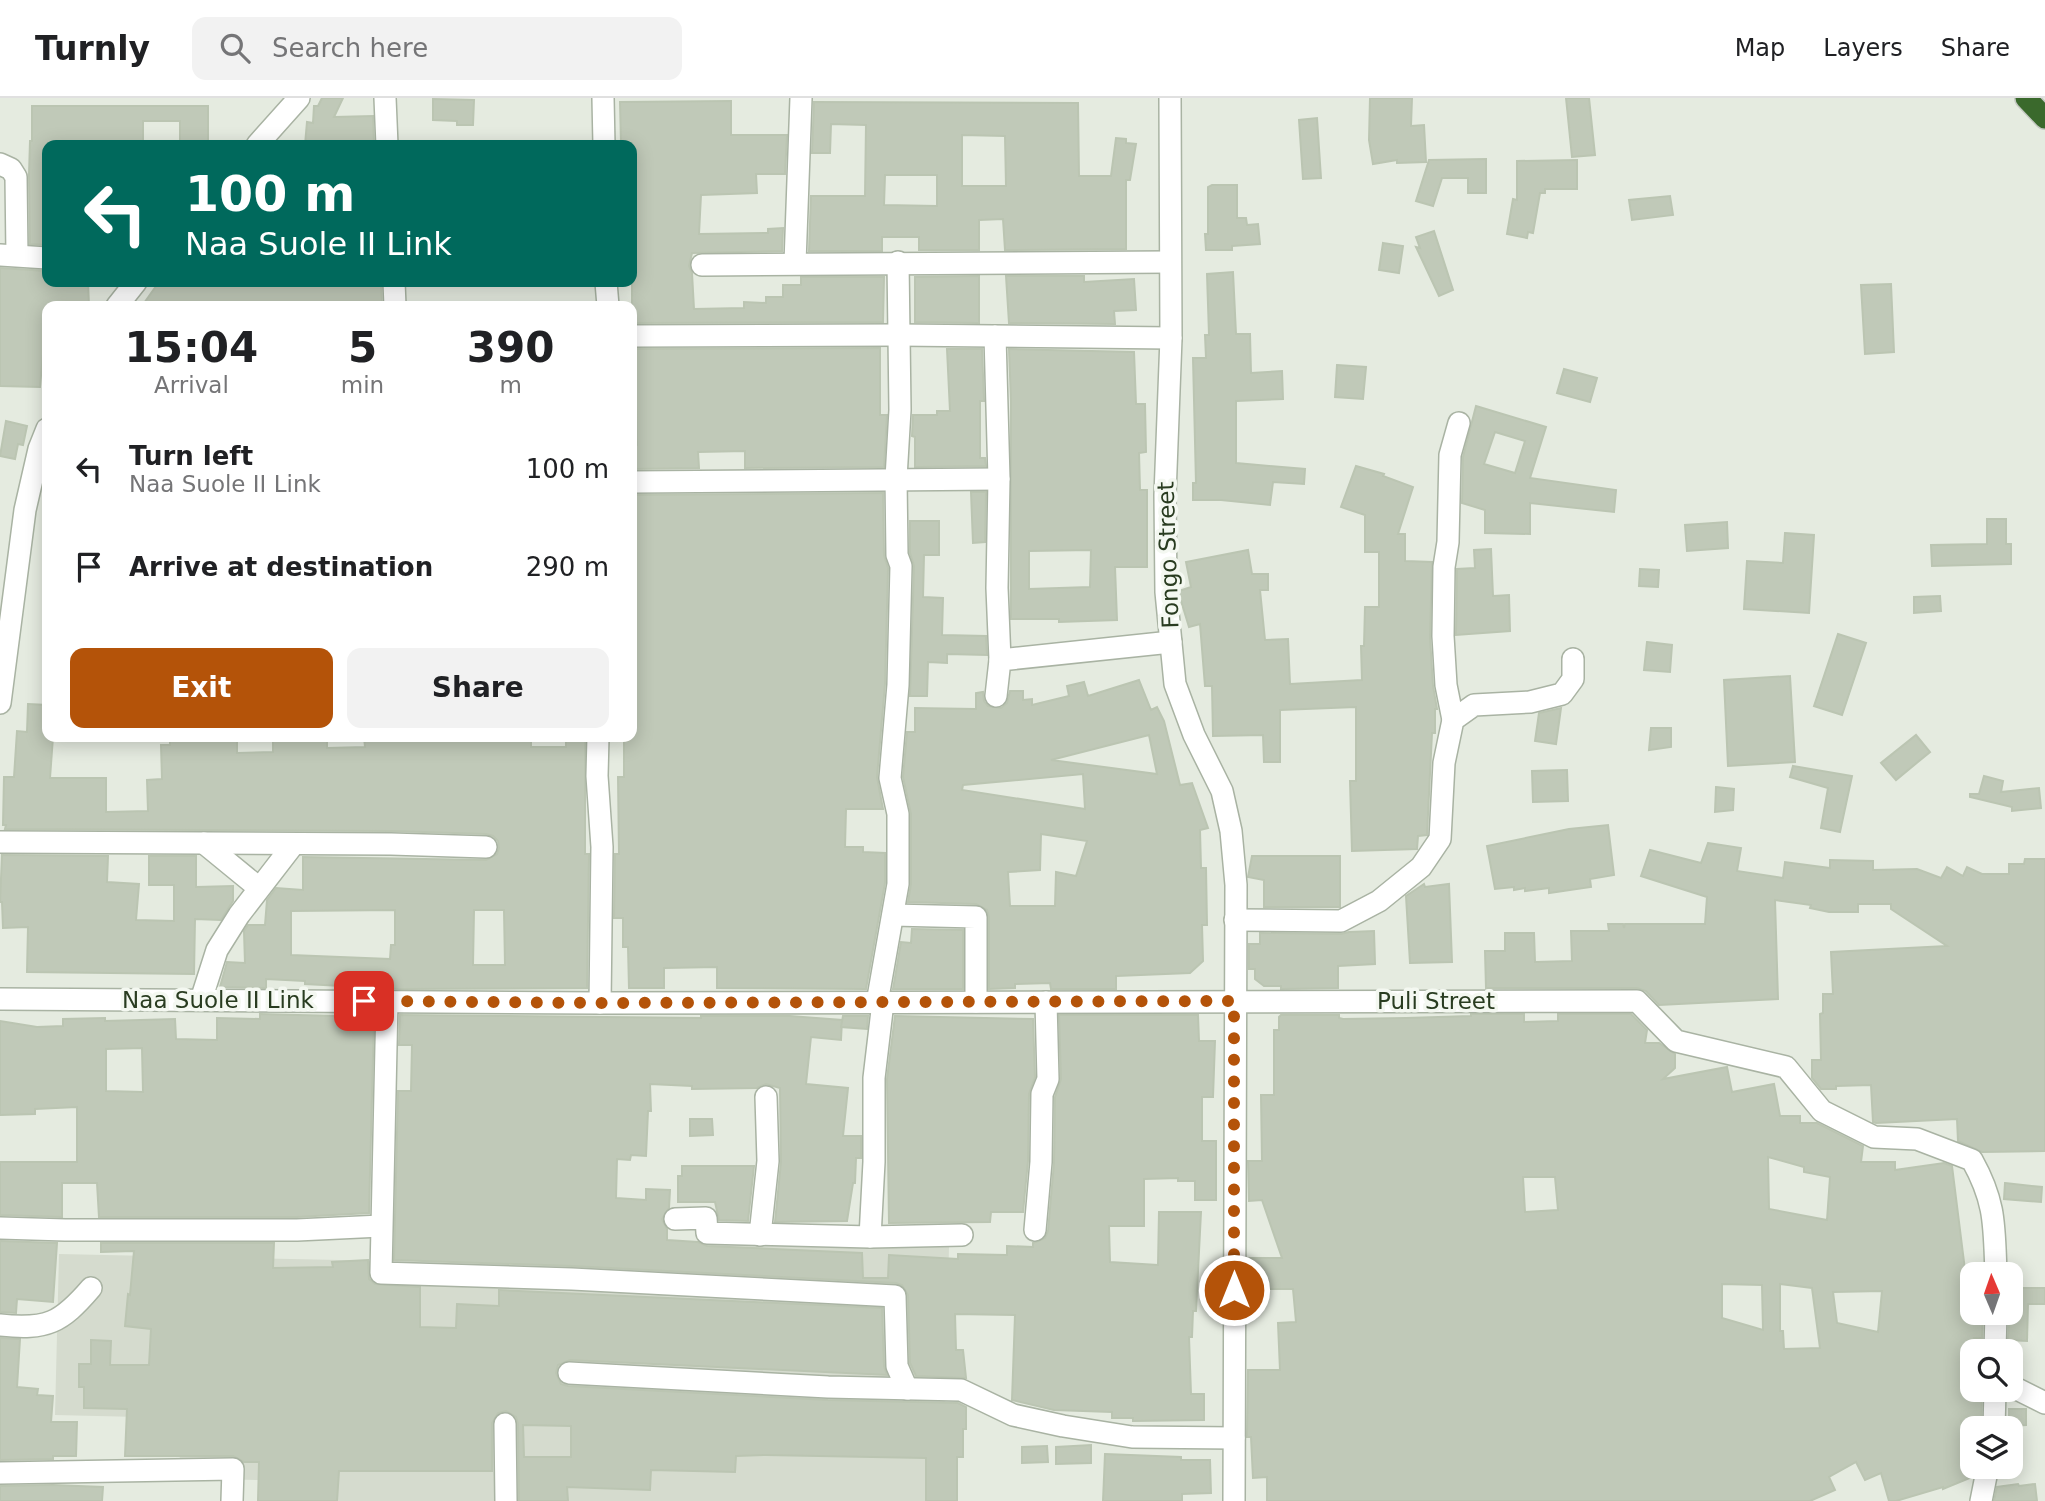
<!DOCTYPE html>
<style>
:root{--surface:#fff;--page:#f2f2f2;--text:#202124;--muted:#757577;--line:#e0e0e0;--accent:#b45309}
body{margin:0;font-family:"DejaVu Sans",sans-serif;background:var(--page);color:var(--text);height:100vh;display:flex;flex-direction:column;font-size:26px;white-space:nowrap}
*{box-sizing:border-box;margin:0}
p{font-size:23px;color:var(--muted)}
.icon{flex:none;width:38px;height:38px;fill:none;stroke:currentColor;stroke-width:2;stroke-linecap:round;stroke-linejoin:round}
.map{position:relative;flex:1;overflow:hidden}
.drawer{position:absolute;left:42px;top:203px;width:595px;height:441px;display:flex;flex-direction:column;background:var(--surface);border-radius:14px;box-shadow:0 4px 18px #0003}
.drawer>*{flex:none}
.guide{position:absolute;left:42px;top:42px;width:595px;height:147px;border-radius:14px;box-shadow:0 4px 18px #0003;background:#00695c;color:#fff;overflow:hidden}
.needle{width:46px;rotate:358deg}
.buttons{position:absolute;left:1960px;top:1164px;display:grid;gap:14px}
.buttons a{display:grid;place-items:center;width:63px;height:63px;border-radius:14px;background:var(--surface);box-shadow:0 4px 18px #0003;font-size:35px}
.pin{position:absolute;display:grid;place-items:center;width:60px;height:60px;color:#fff;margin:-30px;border-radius:14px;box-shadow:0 4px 10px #0006}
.me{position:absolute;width:77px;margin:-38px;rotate:0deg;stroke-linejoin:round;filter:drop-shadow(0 0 5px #0008)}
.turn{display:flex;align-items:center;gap:24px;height:147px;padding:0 28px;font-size:32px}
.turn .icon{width:91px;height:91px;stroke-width:2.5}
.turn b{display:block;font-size:49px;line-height:60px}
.eta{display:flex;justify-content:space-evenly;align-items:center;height:119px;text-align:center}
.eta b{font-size:42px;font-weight:700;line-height:49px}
.cta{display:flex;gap:14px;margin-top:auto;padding:14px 28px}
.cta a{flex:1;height:80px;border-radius:14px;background:var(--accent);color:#fff;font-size:28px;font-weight:700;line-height:80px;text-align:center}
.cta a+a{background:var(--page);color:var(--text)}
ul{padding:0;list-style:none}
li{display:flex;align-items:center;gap:21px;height:98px;padding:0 28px}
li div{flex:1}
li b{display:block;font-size:26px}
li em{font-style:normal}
header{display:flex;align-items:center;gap:42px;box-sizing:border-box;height:98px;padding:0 35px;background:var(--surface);border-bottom:2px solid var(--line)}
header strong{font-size:33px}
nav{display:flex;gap:38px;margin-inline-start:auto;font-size:24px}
.search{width:490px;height:63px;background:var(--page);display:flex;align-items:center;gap:18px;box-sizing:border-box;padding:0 24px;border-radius:14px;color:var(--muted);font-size:26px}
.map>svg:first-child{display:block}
.built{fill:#d5dbce}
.building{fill:#c0c9b8;stroke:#bbc5b2;stroke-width:2;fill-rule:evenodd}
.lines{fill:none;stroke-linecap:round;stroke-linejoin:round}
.minor-casing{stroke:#a9b3a3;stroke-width:24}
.highway-casing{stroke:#c3c8c1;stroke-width:24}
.minor{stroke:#fff;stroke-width:21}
.highway{stroke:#3a692c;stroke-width:21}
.route{stroke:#b45309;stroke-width:12;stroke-dasharray:0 21.6}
.labels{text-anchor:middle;stroke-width:7;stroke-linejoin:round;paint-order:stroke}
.street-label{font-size:23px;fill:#293c20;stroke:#f4f8f1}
</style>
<header>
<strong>Turnly</strong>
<div class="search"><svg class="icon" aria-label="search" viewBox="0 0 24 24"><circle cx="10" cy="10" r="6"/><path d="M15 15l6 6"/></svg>Search here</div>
<nav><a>Map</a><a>Layers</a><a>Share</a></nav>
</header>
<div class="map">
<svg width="2045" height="1403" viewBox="0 0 2045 1403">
<rect width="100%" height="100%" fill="#e5ebe0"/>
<path class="built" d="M576,1141L949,1149L943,1403H258V1382L179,1380L181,1320L55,1317L59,1156L575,1167Z"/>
<g class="building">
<path d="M322,0H343L334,19L373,18L374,47H305L307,24L313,25L314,8H318Z"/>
<path d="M1370,0H1412L1411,28L1424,27L1426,64L1397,65V62L1373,66L1369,42Z"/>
<path d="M1566,0H1589L1595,57L1572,59Z"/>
<path d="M433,1L474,2L473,27H457V23L433,22Z"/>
<path d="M731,3V37H787L785,76H756L757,95L701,97L699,136L768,135V131L783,130L782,153L692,155L689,168L692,175L694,211L744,210V204L766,205V199H783V187H801V179H884L883,224L632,225V45H621L620,4Z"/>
<path d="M814,4L1078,5L1079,78H1111L1116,40L1126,41V45L1136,46L1130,82H1126V151L1005,152L1003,121L979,122V152H919V139H882V153H809L811,98H865L866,27L831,26L830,55H812ZM962,37L1005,38L1006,88H962ZM885,77H937V108L884,107Z"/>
<path d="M32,8H208V47H180V23H143V46L47,47V147L30,146L29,77L30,43H32Z"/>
<path d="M1317,20L1321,80L1303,81L1299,22Z"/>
<path d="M1486,61V95H1468V80H1442L1433,108L1416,103L1429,62Z"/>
<path d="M1577,62V91H1545V95H1540L1533,135L1528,134L1527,140L1507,136L1513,101L1517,102V63Z"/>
<path d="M1212,87H1237V120H1246L1247,127L1258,126L1260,146L1232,148V152H1206L1205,136H1208V89Z"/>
<path d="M1670,98L1673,117L1632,122L1629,102Z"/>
<path d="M1434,133L1453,192L1439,198L1416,149L1420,150L1416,139Z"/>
<path d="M1383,145L1403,148L1399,175L1379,172Z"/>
<path d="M0,170L47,173V184H88L89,208H47V257L43,256L40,289L0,288Z"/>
<path d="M1233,174L1236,236H1250L1251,275L1282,273L1283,301L1236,303V365L1305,371L1304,386L1273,384L1270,407L1221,402H1193V385H1196L1193,260H1206L1205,237H1209L1207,176Z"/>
<path d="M979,178V225L915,224V179Z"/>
<path d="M1006,178H1084V184L1134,181L1136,212L1114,213L1115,226L1009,225Z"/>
<path d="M159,184H381L382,208H142Z"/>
<path d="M1891,186L1894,254L1865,256L1861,187Z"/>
<path d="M880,250V317H887L884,369L745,370V353L698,354L699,370L632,371V347H637L636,308H632V251Z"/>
<path d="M947,251H982L984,303H980V360H985L986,368L915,369V339L912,338L913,317H937V313H950Z"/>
<path d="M1009,251L1134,254L1136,306H1145L1146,354L1139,355L1140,392H1147V469H1115L1117,522L1059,524V521H1011V303ZM1091,452L1090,489L1029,491V453Z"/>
<path d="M1337,267L1366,269L1363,301L1335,299Z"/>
<path d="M1564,271L1597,280L1590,304L1557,295Z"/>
<path d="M1476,308L1546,329L1530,380L1616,392L1614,414L1530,405V436L1485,435V412L1462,405L1463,359ZM1495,334L1525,343L1515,375L1484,366Z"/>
<path d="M6,323L27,328L23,347L18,346L15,361L0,358Z"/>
<path d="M1356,368L1384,376L1383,378L1413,389L1398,436H1405V463L1432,464L1430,539L1433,588L1437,611H1435V635H1432L1427,737L1418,738L1417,751L1352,753L1350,683H1356V609L1280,612V664H1264L1263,637L1213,638L1212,588H1205L1200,526L1189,529L1179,496V493L1191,489L1186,464L1248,452L1252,476H1268V492H1260L1265,542L1288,541L1290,586L1362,582L1361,548H1364L1365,509H1379V454H1365V417L1341,409Z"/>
<path d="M971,394H986L985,444L973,445Z"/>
<path d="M883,395L884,457L888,470L885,586L877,679L883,711H846L845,749H863V754L885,755V785L866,891L717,890V869L664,870V890H629L628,849H623V820H614L615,756H619L618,679H624V639H632V397Z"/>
<path d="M1987,421H2006V446H2011V466L1932,468L1931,447L1987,446Z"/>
<path d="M910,423H939V457H924L923,499L943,500L942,537L986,538L987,557L947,556V565L928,564L927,598H910L914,468L910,455Z"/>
<path d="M1727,424L1728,450L1687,453L1685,427Z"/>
<path d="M1785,435L1814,437L1809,515L1744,511L1747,463L1783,465Z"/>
<path d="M1491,451L1493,498L1509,497L1510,533L1456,537L1457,471L1475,470L1474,452Z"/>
<path d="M1640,471L1659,472L1658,489L1639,488Z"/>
<path d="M1940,498L1941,513L1914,515V499Z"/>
<path d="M1838,536L1866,545L1842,617L1814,608Z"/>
<path d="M1647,544L1672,547L1670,574L1644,572Z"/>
<path d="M1790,578L1795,664L1728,668L1724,582Z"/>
<path d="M1139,582L1151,612L1157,609L1164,623L1180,687L1192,685L1208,730L1200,732L1201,770H1206L1207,827H1202L1203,863L1190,875L1116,878V891H1051L1050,885L1015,886V890L989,891V819L987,812L976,806L908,804L911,786V716L903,679L907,634H915V610L976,611V595L983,594L984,603L988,608L1001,610L1007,605L1010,593H1023V602L1032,601V607L1069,598L1067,588L1084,584L1088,598ZM1149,637L1157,676L1051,662ZM1083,676L1085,711L962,692L963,687ZM1041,736L1087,743L1076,778L1056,774L1055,808H1010L1008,774L1040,772Z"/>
<path d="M28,606L47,607V639H53L50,680H106V714L148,713L147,682L162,681L161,647H170V639H237V655L273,654V639H327V650L365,649L364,639L531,641V649H566V639H585V756H589L587,890L400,891L305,886V883L266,881V890L220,889L227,864L245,865L244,833L248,827H265L267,802L276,790L303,792V759L486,762L497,756L499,750L498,743L493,738L486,736L391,733L5,731L6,727H3L4,679H14L17,633L27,634ZM395,812V847H391L390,861L291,857V813ZM474,812H504L505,867H473Z"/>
<path d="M1561,610L1556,646L1535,643L1539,615Z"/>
<path d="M1651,630H1671V649L1649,652Z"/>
<path d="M1916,637L1930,654L1896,682L1881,665Z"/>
<path d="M1793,668L1852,678L1840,734L1821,730L1828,690L1790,679Z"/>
<path d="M1567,672L1568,703L1533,704L1532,673Z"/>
<path d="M1984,678L2003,683L2001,694L2039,690L2041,710L2012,713V709L1970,699V696H1979Z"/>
<path d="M1716,689L1734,691L1733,712L1715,714Z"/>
<path d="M1608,727L1614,777L1590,781L1591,789L1549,795V790L1525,793V790L1514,792V789L1495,791L1487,748L1569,731Z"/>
<path d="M1708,745L1741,750L1737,773L1783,780L1785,764L1830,770V762L1873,763V772L1917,771L1941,780L1947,769L1963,778L1967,769L1982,776H2009V766H2024L2025,761H2045V1053L1982,1054L1958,1043L1957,1021L1876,1025L1873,1024L1871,987L1836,988V991H1821L1812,980V962H1821L1820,916L1823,915V896H1833L1831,854L1947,848L1891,811V806H1858V814H1829L1810,810L1811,807L1775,802L1778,901L1659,907L1646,893L1637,890H1486L1485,853H1505V835H1534L1535,864L1572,863L1571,833H1609L1608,826H1623L1624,830L1625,826H1705L1707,799L1641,778L1650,752L1701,765Z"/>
<path d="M2,757L108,758L107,784L139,786L136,822L174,823V787H149V758H196V789L233,788V803L221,822L195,821L194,876L27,874L28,829L3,830L2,804H0Z"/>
<path d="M1252,758H1340V809H1264V782L1248,779Z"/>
<path d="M1424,786L1425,789L1449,786L1452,864L1410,865L1406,798Z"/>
<path d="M912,831L963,832V891H893L901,844L911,845Z"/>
<path d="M1374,833L1375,866L1338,868V890L1281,891V888H1264L1255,881V871H1249V846H1260V835L1341,836L1349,834Z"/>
<path d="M260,916L374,919L369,1115L297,1119H99L97,1085H62V1119L0,1117V1064H77V1009L35,1011V1016L0,1017V923L37,929L63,928V921L105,920V923L175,921L176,941L217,942V920L260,921ZM142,950L143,994L106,993V951Z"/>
<path d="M1471,916H1524V924L1558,923V916H1631L1647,932L1645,945H1659L1675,956V970L1663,981L1727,969L1732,994L1774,986L1780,1018H1800V1025H1817L1863,1048L1861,1064H1895V1072L1944,1065L1952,1068L1966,1180L1972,1179V1214H1983L1982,1240H1974L1968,1272H1972V1292H1982L1981,1327L1961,1323L1967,1342L1962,1344L1973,1374L1972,1379L1943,1391V1389L1896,1403H1889L1881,1375L1865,1382L1856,1364L1829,1379L1835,1392L1810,1403H1267V1379L1253,1380L1251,1339H1247L1248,1272H1280L1278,1225L1296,1224L1293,1191H1248V1160H1282L1262,1102L1249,1103L1248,1063H1262L1261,997H1274V932H1279V919L1281,917H1339V920L1343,921L1406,920L1471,918ZM1768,1059L1804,1069V1074L1830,1079L1827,1122L1769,1111ZM1523,1079H1555L1558,1112L1525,1114ZM1722,1186L1762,1187L1763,1232L1722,1220ZM1780,1186L1812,1190L1820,1250L1784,1251L1783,1233H1780ZM1882,1193L1878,1234L1837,1225L1833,1194Z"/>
<path d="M400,917L701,920V918H790L842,922L841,942L811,939L806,986L848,990L843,1038H861V1060H856L855,1085H853L847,1123L775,1124L781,1064L780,990L766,986L757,990L692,991V988L650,986L651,1013H648L646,1058L631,1057L630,1062L617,1061L616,1100L646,1102V1091L670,1092L669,1110L662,1121L667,1131V1142L698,1144L707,1148L862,1155L863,1180H888L889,1157L958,1161V1156L1007,1157V1148L1033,1149V1145L1045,1140L1048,1133L1054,1065L1055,999L1061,981L1059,917H1198L1199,943H1215L1213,999H1202V1043H1216V1102H1195V1083H1178V1080L1144,1081V1128H1109L1110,1164L1158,1167L1159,1114H1201L1196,1213H1193L1192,1239H1189L1191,1296H1204V1322L1133,1323V1320H1112V1314L1054,1312L1012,1302L1015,1217L955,1216L956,1252H963L966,1280L916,1278L910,1265L908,1197L902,1187L896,1185L572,1168L394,1162L398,993H411L412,947H399Z"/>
<path d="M843,918H868L867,931L841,929Z"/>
<path d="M895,918L1033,921L1035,979L1029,996L1028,1063L1023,1114H991L990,1124L889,1125L887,981Z"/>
<path d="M690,1021H712L713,1037L690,1038Z"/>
<path d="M682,1068H754L748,1123L719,1122L715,1104H678V1078H682Z"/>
<path d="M2005,1085L2042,1089L2041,1104L2004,1101Z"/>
<path d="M0,1143L57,1145L53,1204L17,1201L16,1215L0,1214Z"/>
<path d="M101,1145H274L273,1170L333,1169L332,1164L368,1162L369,1181L375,1186L420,1189V1229L456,1230L457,1206L499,1208V1192L882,1210L884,1268L887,1277L570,1262L558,1267L556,1275L561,1286L568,1288L828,1302L958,1305L966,1309V1331H963V1359H957V1403H926V1360L765,1357L736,1358L735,1374L651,1372L650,1392L567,1389L568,1403H519L518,1326L516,1319L506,1313L498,1315L492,1325V1373H339L337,1403H258L259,1364H244L233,1358H125L127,1311L84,1310V1289H79V1266H91V1242L111,1243L110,1267H149L151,1231L125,1228L128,1196L130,1197L134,1153L101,1154ZM523,1327L571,1328V1359H524Z"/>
<path d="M2011,1190H2045V1206H2028L2027,1243L2008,1242Z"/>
<path d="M0,1240L20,1241L17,1289L38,1291L37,1297L53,1298L51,1324H77L76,1358H53V1361L0,1362Z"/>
<path d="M2009,1311H2026V1327L2009,1328Z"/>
<path d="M1091,1347V1365L1056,1366V1349Z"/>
<path d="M1047,1348L1048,1364L1022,1365V1349Z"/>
<path d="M1105,1356L1181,1359V1362H1210L1211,1395L1182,1396V1403H1103Z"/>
<path d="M2018,1386L2019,1388L2035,1386L2037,1403H1994L1997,1389Z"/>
<path d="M53,1387L103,1389L102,1403H0V1388Z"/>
</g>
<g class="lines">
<defs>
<g id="minor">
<path d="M385,0L387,47"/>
<path d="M603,0L604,47"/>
<path d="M1170,0L1171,240L1165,397L1166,494L1175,586L1194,637L1222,693L1231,733L1236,787L1234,1403"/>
<path d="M257,47L299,0"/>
<path d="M0,66L11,71L16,79L17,157"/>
<path d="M0,157L47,160"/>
<path d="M795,165L801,0"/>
<path d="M702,167L1170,164"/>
<path d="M394,184L395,208"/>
<path d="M606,184L608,208"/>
<path d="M117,208L136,184"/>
<path d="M632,238L898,237L1171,240"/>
<path d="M995,238L999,381L997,490L1000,562"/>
<path d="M632,384L999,381"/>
<path d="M996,598L1000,562L1171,544"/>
<path d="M0,605L25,412L39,351L47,331"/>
<path d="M1453,622L1446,587L1443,538L1444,469L1448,444L1450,357L1459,325"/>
<path d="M598,639L597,678L602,749L600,905"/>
<path d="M0,744L391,746L486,749"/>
<path d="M204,745L259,790"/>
<path d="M893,817L976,819V904"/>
<path d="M1235,822L1341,823L1379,803L1421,769L1440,741L1444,665L1453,622L1474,607L1530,604L1562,596L1573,581V561"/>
<path d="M0,901L600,905L1637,903L1676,943L1786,969L1822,1013L1874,1039L1917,1041L1972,1062C1996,1105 1994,1128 1996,1176"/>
<path d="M201,902L217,852L239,817L293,747"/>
<path d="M387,903L381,1175L572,1181L895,1198L897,1268L907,1291"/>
<path d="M877,905L898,786V716L890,680L898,587L901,468L897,457L896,380L900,312L898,164"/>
<path d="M675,1121L706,1120L707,1135L870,1139L962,1137"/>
<path d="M0,1130L65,1132H297L381,1128"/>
<path d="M1035,1132L1041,1064L1042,996L1048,981L1046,904"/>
<path d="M760,1137L768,1063L766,999"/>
<path d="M870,1139L874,1064V980L883,904"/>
<path d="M0,1227C47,1232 61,1225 91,1190"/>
<path d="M1995,1253L1996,1214"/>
<path d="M569,1275L828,1289L961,1292L1013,1317L1063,1328L1132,1339L1234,1340"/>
<path d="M2011,1288L2045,1305"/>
<path d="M505,1326L506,1403"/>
<path d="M1994,1330L1995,1292"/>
<path d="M0,1375L233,1371L232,1403"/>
<path d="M1981,1403L1988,1368"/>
</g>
<path id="highway" d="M2026,0L2045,20"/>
</defs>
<use href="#minor" class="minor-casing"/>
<use href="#highway" class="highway-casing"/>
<use href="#minor" class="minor"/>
<use href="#highway" class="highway"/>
</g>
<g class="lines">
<path class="route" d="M364,903L600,905L1234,903V1192"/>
</g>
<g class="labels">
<g class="street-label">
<text transform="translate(1168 457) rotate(-92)" y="8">Fongo Street</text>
<text x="218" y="910">Naa Suole II Link</text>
<text x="1436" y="911">Puli Street</text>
</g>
</g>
</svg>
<div class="buttons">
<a><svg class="needle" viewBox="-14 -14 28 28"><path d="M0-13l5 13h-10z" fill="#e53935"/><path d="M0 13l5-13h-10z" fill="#757577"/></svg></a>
<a><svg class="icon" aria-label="search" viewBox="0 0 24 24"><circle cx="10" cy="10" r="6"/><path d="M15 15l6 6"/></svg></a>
<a><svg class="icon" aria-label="layers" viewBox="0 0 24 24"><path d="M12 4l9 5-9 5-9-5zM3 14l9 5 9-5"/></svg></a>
</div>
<div class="pin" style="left:364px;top:903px;background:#d93025"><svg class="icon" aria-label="arrive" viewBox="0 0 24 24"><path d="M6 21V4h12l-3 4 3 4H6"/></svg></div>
<svg class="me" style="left:1234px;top:1192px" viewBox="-20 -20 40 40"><circle r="17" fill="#b45309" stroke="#fff" stroke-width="3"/><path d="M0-11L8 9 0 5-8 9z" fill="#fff"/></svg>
<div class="guide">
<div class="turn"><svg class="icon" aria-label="left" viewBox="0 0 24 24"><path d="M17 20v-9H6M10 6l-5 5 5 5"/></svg><div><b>100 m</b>Naa Suole II Link</div></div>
</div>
<section class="drawer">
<div class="eta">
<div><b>15:04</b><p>Arrival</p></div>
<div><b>5</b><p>min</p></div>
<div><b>390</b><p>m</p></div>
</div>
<ul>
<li><svg class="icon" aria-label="left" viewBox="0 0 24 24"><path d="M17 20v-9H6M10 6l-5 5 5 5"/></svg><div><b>Turn left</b><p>Naa Suole II Link</p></div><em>100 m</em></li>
<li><svg class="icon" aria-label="arrive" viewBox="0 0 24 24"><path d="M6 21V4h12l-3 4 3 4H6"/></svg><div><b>Arrive at destination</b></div><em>290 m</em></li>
</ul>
<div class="cta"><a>Exit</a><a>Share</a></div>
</section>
</div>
